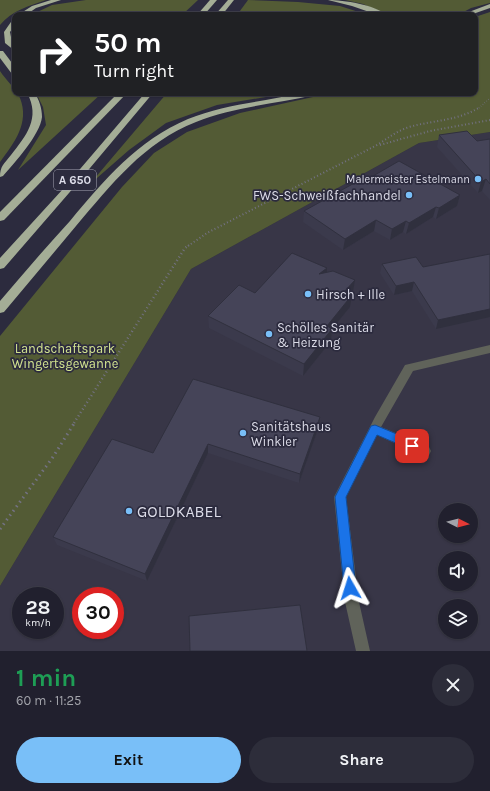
<!DOCTYPE html>
<meta charset="utf-8">
<style>
:root{--surface:#21202e;--page:#2d2d3a;--text:#f1f3f6;--muted:#a2a3aa;--line:#3e3e4a;--accent:#79bff8}
body{margin:0;font-family:Karla,sans-serif;background:var(--page);color:var(--text);height:100vh;display:flex;flex-direction:column;font-size:15px;white-space:nowrap}
*{box-sizing:border-box;margin:0}
p{font-size:13px;color:var(--muted)}
.icon{flex:none;width:22px;height:22px;fill:none;stroke:currentColor;stroke-width:2;stroke-linecap:round;stroke-linejoin:round}
.map{position:relative;height:651px;overflow:hidden}
.side{display:flex;flex-direction:column;background:var(--surface);flex:1}
.side>*{flex:none}
.banner{position:absolute;left:12px;top:12px;width:466px;height:84px;border-radius:8px;box-shadow:0 1px 3px #0004,0 0 0 1px var(--line);background:#202124;color:#fff;overflow:hidden}
.needle{width:26px;rotate:96deg}
.buttons{position:absolute;left:438px;top:503px;display:grid;gap:8px}
.buttons a{display:grid;place-items:center;width:40px;height:40px;border-radius:50%;background:var(--surface);box-shadow:0 1px 3px #0004,0 0 0 1px var(--line);font-size:20px}
.speed{position:absolute;left:12px;top:587px;display:flex;gap:8px;font-size:20px;font-weight:700;text-align:center}
.speed>*{display:grid;place-content:center;width:52px;height:52px;border-radius:50%;background:var(--surface);box-shadow:0 1px 3px #0004,0 0 0 1px var(--line);line-height:1}
.speed small{font-size:10px;font-weight:400}
.speed .limit{border:6px solid #d22;background:#fff;color:#111}
.pin{position:absolute;display:grid;place-items:center;width:34px;height:34px;color:#fff;margin:-17px;border-radius:8px;box-shadow:0 2px 6px #0006}
.me{position:absolute;width:44px;margin:-22px;rotate:354deg;stroke-linejoin:round;filter:drop-shadow(0 0 3px #0008)}
.turn{display:flex;align-items:center;gap:14px;height:84px;padding:0 16px;font-size:18px}
.turn .icon{width:52px;height:52px;stroke-width:2.5}
.turn b{display:block;font-size:28px;line-height:34px}
.round{display:grid;place-items:center;flex:none;width:42px;height:42px;border-radius:21px;background:var(--page)}
.summary{display:flex;align-items:center;justify-content:space-between;height:68px;padding:0 16px}
h1{font-size:24px;font-weight:700;line-height:30px;color:#1e9e55}
.button{display:flex;gap:8px;margin-top:auto;padding:8px 16px}
.button a{flex:1;height:46px;border-radius:24px;background:var(--accent);color:#111;font-size:16px;font-weight:700;line-height:46px;text-align:center}
.button a+a{background:var(--page);color:var(--text)}
.map>svg:first-child{display:block}
.commercial{fill:#383647;fill-rule:evenodd}
.green{fill:#535b35}
.lines{fill:none;stroke-linecap:round;stroke-linejoin:round}
.path-far3{stroke:#737282;stroke-width:1.5;stroke-dasharray:0.5 2;stroke-linecap:butt}
.path-far2{stroke:#737282;stroke-width:2;stroke-dasharray:1 2.5;stroke-linecap:butt}
.path-far1{stroke:#737282;stroke-width:2.5;stroke-dasharray:1 3;stroke-linecap:butt}
.path{stroke:#737282;stroke-width:3;stroke-dasharray:1.5 4;stroke-linecap:butt}
.minor{fill:#60635a;fill-rule:evenodd}
.highway{fill:#a4ad96;fill-rule:evenodd}
.wall{fill:#3b3a4c}
.shaded-wall{fill:#30303e}
.building{fill:#454458;stroke:#30303e}
.route{fill:#1a73e8;stroke:#114b97}
.poi-dot{fill:#79bff8;stroke:#2c2b3e;stroke-width:1.5}
.labels{text-anchor:middle;stroke-width:3.5;stroke-linejoin:round;paint-order:stroke}
.far-poi-label{font-size:11px;fill:#dcdce8;stroke:#2c2b3e;text-anchor:end}
.shield{fill:#2c2b3e;stroke:#a7a7b5;stroke-width:1}
.shield-label{font-size:12px;font-weight:bold;fill:#dcdce8}
.poi-label{font-size:13px;fill:#dcdce8;stroke:#2c2b3e;text-anchor:start}
.park-label{font-size:13px;fill:#d3e490;stroke:#2c2b3e}
.near-poi-label{font-size:16px;fill:#dcdce8;stroke:#2c2b3e;text-anchor:start}
</style>
<div class="map">
<svg width="490" height="651" viewBox="0 0 490 651">
<rect width="100%" height="100%" fill="#2c2b3e"/>
<path class="commercial" d="M490,132V651H0V586L191,269L419,143ZM445,510H471V536H445ZM445,558H471V584H445ZM21,596H55V630H21ZM81,596H115V630H81ZM445,606H471V632H445Z"/>
<g class="green">
<path d="M0,0H46C29,6 11,11 0,25Z"/>
<path d="M86,0H198L182,15H31L52,5Z"/>
<path d="M248,0L298,2L340,6L368,15H237Z"/>
<path d="M345,0H490V3L471,8L458,15H388L363,4Z"/>
<path d="M490,12V132L419,143L191,269L0,586V336L122,187L154,153L187,132L240,113L331,93H475V17Z"/>
<path d="M0,71C6,80 16,89 20,98C30,123 14,143 0,162Z"/>
<path d="M36,93H102L18,170L46,125L43,107Z"/>
<path d="M167,93H290L217,105L166,123L129,150L89,185Z"/>
</g>
<g class="lines">
<path class="path-far3" d="M479,108L490,98"/>
<g class="path-far2">
<path d="M380,145L430,131L490,120"/>
<path d="M188,246L207,233L377,145C388,138 397,131 409,127C434,120 458,121 480,107"/>
</g>
<path class="path-far1" d="M74,423L185,248L189,245"/>
<path class="path" d="M0,529L53,457L75,422"/>
<path class="minor" d="M490,345V353L413,371L381,427L429,447L431,451L429,455L425,456L421,455L377,435L346,497L359,602L370,651H356L345,602L334,497L375,417L405,365Z"/>
<g class="highway">
<path d="M51,0H61L36,8L26,15H18L32,6Z"/>
<path d="M210,0H217L204,15H197Z"/>
<path d="M228,0H234L222,15H215Z"/>
<path d="M328,0C344,0 375,5 387,15H378L352,6Z"/>
<path d="M490,4V8L470,15H461Z"/>
<path d="M15,18V25L10,32L12,42L15,45V51L5,43L4,32L13,19Z"/>
<path d="M0,51H3L15,67V74H12L0,58Z"/>
<path d="M27,93H35C39,100 42,108 42,117C40,135 15,162 3,176L0,177C0,166 4,164 11,155C26,136 41,118 27,93Z"/>
<path d="M118,93H127L4,220L0,221V212Z"/>
<path d="M145,93H153L69,193L4,268L0,269V258L63,189Z"/>
<path d="M301,93H315L314,95C275,104 233,107 196,122C144,142 111,185 76,226C52,255 28,283 4,312L0,313V301C23,274 46,247 70,221C104,180 138,140 188,119C224,104 264,102 301,93Z"/>
</g>
</g>
<g class="wall">
<path d="M439,135L477,141L490,139V200L482,191L478,193L437,147Z"/>
<path d="M361,183L460,195L457,206L436,219L433,217L406,234L403,232L390,240L374,231L343,250L303,222L304,211Z"/>
<path d="M490,254L436,329L412,291L394,295L380,273L382,264L423,267Z"/>
<path d="M327,272L355,280L353,292L350,295V307L332,329L331,341L303,376L209,328L208,316Z"/>
<path d="M320,417L319,426L299,483L208,453L147,581L57,545L53,537L153,453Z"/>
</g>
<g class="shaded-wall">
<path d="M486,179L482,191L478,193L481,182Z"/>
<path d="M460,195L457,206L436,219L439,208Z"/>
<path d="M436,207L433,217L406,234L409,223Z"/>
<path d="M376,220L374,231L343,250L345,239Z"/>
<path d="M406,221L403,232L390,240L392,229Z"/>
<path d="M327,268L326,280L319,274Z"/>
<path d="M355,280L353,292L343,304L344,292Z"/>
<path d="M414,282L412,291L394,295L396,286Z"/>
<path d="M352,295L350,307L332,329L331,341L303,376L304,364L327,326Z"/>
<path d="M490,309V317L436,329L438,320Z"/>
<path d="M320,417L319,426L299,483L300,474Z"/>
<path d="M208,444V453L147,581L145,574Z"/>
</g>
<g class="building">
<path d="M467,131L477,141L490,139V184L486,179L481,182L439,135Z"/>
<path d="M399,161L460,195L439,208L436,207L409,223L406,221L392,229L376,220L345,239L304,211L358,181L361,183Z"/>
<path d="M292,253L327,268L319,274L333,271L355,280L344,292L352,295L327,326L332,329L304,364L208,316L239,285L255,293Z"/>
<path d="M490,254V309L438,320L414,282L396,286L382,264L416,257L423,267Z"/>
<path d="M193,379L320,417L300,474L208,444L145,574L53,537L112,439L153,453Z"/>
<path d="M300,605L307,651H190L189,616Z"/>
</g>
<path class="route" d="M375,425L416,442L418,446L416,449L412,450L377,435L346,497L356,588L355,593L350,594L346,593L344,588L335,497L371,426Z"/>
<g class="poi-dot">
<circle cx="478" cy="179" r="4"/>
<circle cx="409" cy="195" r="4"/>
<circle cx="308" cy="294" r="4"/>
<circle cx="269" cy="334" r="4"/>
<circle cx="243" cy="433" r="4"/>
<circle cx="129" cy="511" r="4"/>
</g>
<g class="labels">
<g class="far-poi-label">
<text x="470" y="183">Malermeister Estelmann</text>
</g>
<rect class="shield" x="54" y="170" width="42" height="20" rx="3"/>
<g class="shield-label">
<text x="75" y="184">A 650</text>
</g>
<g class="poi-label">
<text x="401" y="200" text-anchor="end">FWS-Schweißfachhandel</text>
<text x="316" y="299">Hirsch + Ille</text>
<text x="277" y="332">Schölles Sanitär<tspan x="277" dy="15">&amp; Heizung</tspan></text>
<text x="251" y="431">Sanitätshaus<tspan x="251" dy="15">Winkler</tspan></text>
</g>
<g class="park-label">
<text x="65" y="353">Landschaftspark<tspan x="65" dy="15">Wingertsgewanne</tspan></text>
</g>
<g class="near-poi-label">
<text x="137" y="517">GOLDKABEL</text>
</g>
</g>
</svg>
<div class="buttons">
<a><svg class="needle" viewBox="-14 -14 28 28"><path d="M0-13l5 13h-10z" fill="#e53935"/><path d="M0 13l5-13h-10z" fill="#a2a3aa"/></svg></a>
<a><svg class="icon" aria-label="sound" viewBox="0 0 24 24"><path d="M4 9h4l5-4v14l-5-4H4zM17 9q2 3 0 6"/></svg></a>
<a><svg class="icon" aria-label="layers" viewBox="0 0 24 24"><path d="M12 4l9 5-9 5-9-5zM3 14l9 5 9-5"/></svg></a>
</div>
<div class="speed"><div>28<small>km/h</small></div><div class="limit">30</div></div>
<div class="pin" style="left:412px;top:446px;background:#d93025"><svg class="icon" aria-label="arrive" viewBox="0 0 24 24"><path d="M6 21V4h12l-3 4 3 4H6"/></svg></div>
<svg class="me" style="left:350px;top:588px" viewBox="-20 -20 40 40"><path d="M0-17L14 15 0 8-14 15z" fill="#1a73e8" stroke="#fff" stroke-width="4"/></svg>
<div class="banner">
<div class="turn"><svg class="icon" aria-label="right" viewBox="0 0 24 24"><path d="M7 20v-9h11M14 6l5 5-5 5"/></svg><div><b>50 m</b>Turn right</div></div>
</div>
</div>
<section class="side">
<div class="summary"><div><h1>1 min</h1><p>60 m · 11:25</p></div><a class="round"><svg class="icon" aria-label="close" viewBox="0 0 24 24"><path d="M6 6l12 12M18 6L6 18"/></svg></a></div>
<div class="button"><a>Exit</a><a>Share</a></div>
</section>
